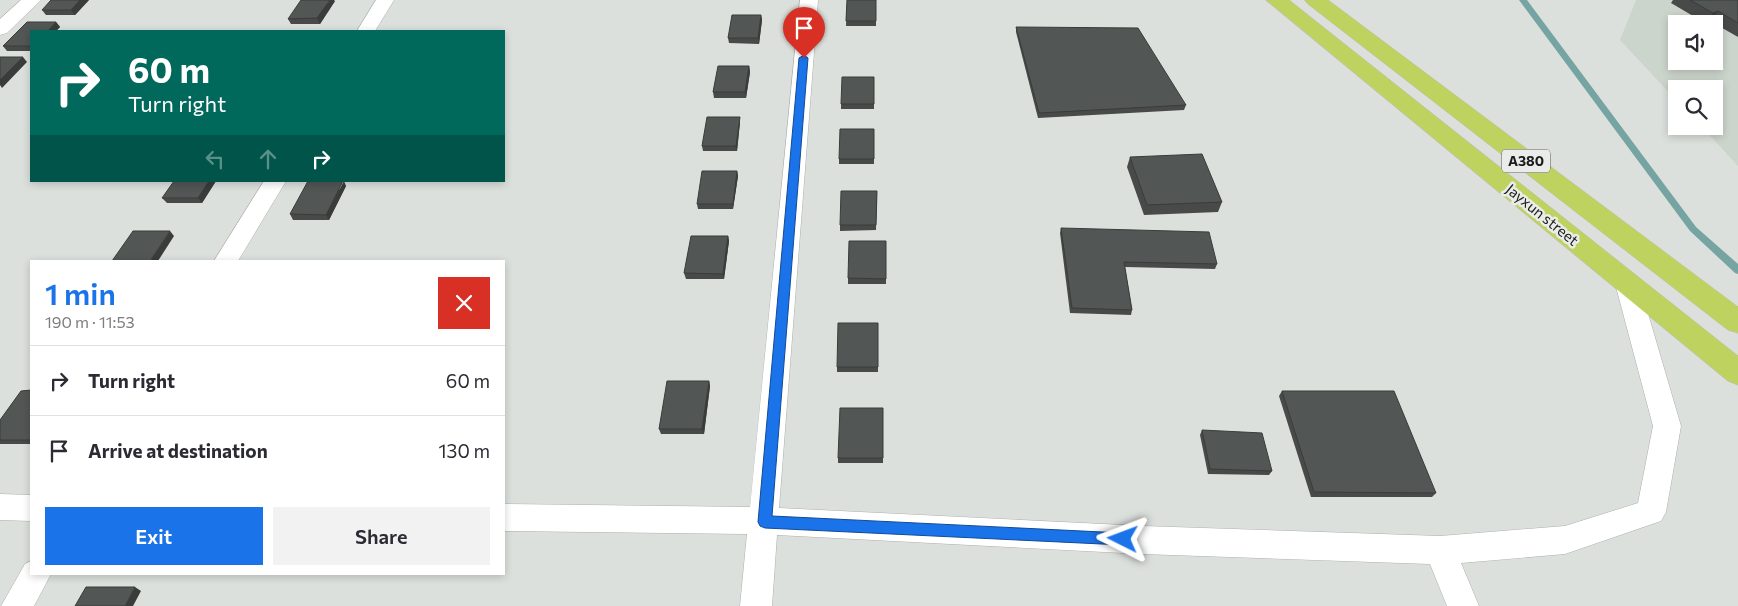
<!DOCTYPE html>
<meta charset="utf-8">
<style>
:root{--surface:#fff;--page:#f2f2f3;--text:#2b2b33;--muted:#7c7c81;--line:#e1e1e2;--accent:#1a73e8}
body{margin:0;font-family:Commissioner,sans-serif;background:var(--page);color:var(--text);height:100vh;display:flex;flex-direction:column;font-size:19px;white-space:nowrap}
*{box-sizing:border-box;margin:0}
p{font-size:16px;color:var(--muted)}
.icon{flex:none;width:28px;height:28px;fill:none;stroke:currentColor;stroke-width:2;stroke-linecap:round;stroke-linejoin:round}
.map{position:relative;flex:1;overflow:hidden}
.details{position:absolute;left:30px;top:260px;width:475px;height:315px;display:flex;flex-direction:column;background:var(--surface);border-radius:0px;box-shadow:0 2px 8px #0003}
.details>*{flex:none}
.guide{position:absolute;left:30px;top:30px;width:475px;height:152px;border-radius:0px;box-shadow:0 2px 8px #0003;background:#00695c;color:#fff;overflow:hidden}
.buttons{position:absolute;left:1668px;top:15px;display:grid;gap:10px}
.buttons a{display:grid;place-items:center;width:55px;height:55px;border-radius:0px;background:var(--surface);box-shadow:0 2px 8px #0003;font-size:25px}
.pin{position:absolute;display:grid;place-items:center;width:42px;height:42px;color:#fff;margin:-51px -21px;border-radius:50% 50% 50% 0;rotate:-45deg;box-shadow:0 0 5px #0007}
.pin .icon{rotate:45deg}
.me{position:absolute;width:55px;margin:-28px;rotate:273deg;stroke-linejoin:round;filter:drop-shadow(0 0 4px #0008)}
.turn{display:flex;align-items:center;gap:18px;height:105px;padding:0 15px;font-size:22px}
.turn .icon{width:65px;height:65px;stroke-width:2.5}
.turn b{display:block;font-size:35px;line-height:42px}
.lanes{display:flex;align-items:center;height:48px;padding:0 15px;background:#0003;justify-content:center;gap:25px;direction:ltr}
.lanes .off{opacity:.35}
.round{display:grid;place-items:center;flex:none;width:52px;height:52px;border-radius:0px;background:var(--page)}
.overview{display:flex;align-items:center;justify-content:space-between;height:85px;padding:0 15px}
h1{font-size:30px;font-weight:600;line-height:38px;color:var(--accent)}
.cta{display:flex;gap:10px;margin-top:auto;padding:10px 15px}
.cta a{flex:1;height:58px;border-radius:0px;background:var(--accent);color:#fff;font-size:20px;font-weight:600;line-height:58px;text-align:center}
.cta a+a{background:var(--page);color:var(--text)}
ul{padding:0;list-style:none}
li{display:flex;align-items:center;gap:15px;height:70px;padding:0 15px;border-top:1px solid var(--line)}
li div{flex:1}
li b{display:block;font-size:19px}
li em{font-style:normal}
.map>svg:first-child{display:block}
.built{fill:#ccd5cb;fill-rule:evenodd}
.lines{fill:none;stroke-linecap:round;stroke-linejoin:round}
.stream{fill:#75a4a2;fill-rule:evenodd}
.minor-casing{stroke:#acafac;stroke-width:1}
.trunk-casing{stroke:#babbba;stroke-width:1}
.minor{fill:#fff;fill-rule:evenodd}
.trunk{fill:#bed25f;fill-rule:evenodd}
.wall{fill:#474a48}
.shaded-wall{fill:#393c3b}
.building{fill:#525654;stroke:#393c3b}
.route{fill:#1a73e8;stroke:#114b97}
.labels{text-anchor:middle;stroke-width:5;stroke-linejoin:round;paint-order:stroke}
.shield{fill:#e9ede9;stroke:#585a58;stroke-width:1}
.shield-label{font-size:14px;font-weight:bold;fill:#1a1b1a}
.street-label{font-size:15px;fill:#1a1b1a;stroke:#e9ede9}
</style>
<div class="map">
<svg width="1738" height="606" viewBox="0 0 1738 606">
<rect width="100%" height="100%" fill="#dce0dc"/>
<path class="built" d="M1636,0H1738V166L1701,126H1714V89H1676V100L1620,40ZM1676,24H1714V61H1676Z"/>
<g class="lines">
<path class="stream" d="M1519,0H1527L1696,227L1738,264V274L1735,273L1690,231Z"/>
<defs>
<g id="minor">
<path d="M21,0H41L7,33L0,35V19Z"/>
<path d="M376,0H394L375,31H357Z"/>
<path d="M800,0H818L779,508L1143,526L1440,536L1565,526L1638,503L1653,426L1615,283L1618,276L1627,274L1636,276L1639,283L1681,426L1666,512L1661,521L1565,554L1461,563L1479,606H1447L1430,564L1143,554L777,535L772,606H740L747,534L504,531V504L750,507Z"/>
<path d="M264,181H286L238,261H214Z"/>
<path d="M0,494L31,495V521L0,520Z"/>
<path d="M31,561V574H51L34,606H1L25,564Z"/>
</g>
<g id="trunk">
<path d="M1266,0H1289L1738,356V385L1728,381Z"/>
<path d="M1305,0H1328L1738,307V333L1728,330L1308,4Z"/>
</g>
</defs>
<use href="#minor" class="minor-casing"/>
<use href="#trunk" class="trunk-casing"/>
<use href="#minor" class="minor"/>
<use href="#trunk" class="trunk"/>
</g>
<g class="wall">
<path d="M89,0L75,15H46L42,10Z"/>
<path d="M847,0H876V26H846Z"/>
<path d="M1673,0H1738V37L1710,21L1705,23L1671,3Z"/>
<path d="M335,1L320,24H291L288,19Z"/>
<path d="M761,15L762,20L759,44L729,43L728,38Z"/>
<path d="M27,22H56L60,27L56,31H31V51H7L3,46Z"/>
<path d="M1016,27L1186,105L1184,110L1038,118L1016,32Z"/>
<path d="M749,66L750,72L746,98H714L713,92Z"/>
<path d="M874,77V109H841V104Z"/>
<path d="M740,122L737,151H703L702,146Z"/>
<path d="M874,129V164H839V159Z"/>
<path d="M1130,157L1222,202L1218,212L1144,215L1127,167Z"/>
<path d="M737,171L738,176L733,209H698L697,204Z"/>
<path d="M216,181L202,203H167L162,198Z"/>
<path d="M346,186L329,220H293L290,214Z"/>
<path d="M877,191L876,230L840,231V225Z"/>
<path d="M1061,228L1217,264L1215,269L1125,267L1132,310L1131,315L1070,313L1060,233Z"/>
<path d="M728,236L729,241L724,279H686L684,273Z"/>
<path d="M886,241V284H848V278Z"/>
<path d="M878,323V372H837V367Z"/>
<path d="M709,381L710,386L704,434H661L659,429Z"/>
<path d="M31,390V444H0V420Z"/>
<path d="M1282,391L1436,493L1432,497H1311L1279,396Z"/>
<path d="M883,408V463H838V458Z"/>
<path d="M1202,430L1272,471L1269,475L1208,474L1200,435Z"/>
</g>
<g class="shaded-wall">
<path d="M80,0H89L75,15L71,10Z"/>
<path d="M330,0H334L335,1L320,24L317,18Z"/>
<path d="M1718,11L1710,21L1705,23L1713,13Z"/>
<path d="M761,15L762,20L759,44L758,38Z"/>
<path d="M56,22L60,27L56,31H48Z"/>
<path d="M23,57L27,62L2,88L0,85V80Z"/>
<path d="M749,66L750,72L746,98L745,92Z"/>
<path d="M740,117V122L737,151L736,146Z"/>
<path d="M737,171L738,176L733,209V204Z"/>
<path d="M209,181H216L202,203L198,198Z"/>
<path d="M344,181L346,186L329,220L326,215Z"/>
<path d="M170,231L174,236L158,261H150Z"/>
<path d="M728,236L729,241L724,279L723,274Z"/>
<path d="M709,381L710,386L704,434L702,429Z"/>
<path d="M135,587L141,591L133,606H125Z"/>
</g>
<g class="building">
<path d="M51,0H80L71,10H42Z"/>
<path d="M301,0H330L317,18L288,19Z"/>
<path d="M847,0H876V21H846Z"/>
<path d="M1690,0H1738V23L1718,11L1713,13Z"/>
<path d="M732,15H761L758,38H728Z"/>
<path d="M27,22H56L48,31H31V46H3Z"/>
<path d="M1016,27L1138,28L1186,105L1039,113Z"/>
<path d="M0,57H23L0,80Z"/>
<path d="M718,66H749L745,92H713Z"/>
<path d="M842,77H874V104H841Z"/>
<path d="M707,117H740L736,146H702Z"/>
<path d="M840,129H874V159H839Z"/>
<path d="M1202,154L1222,202L1147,205L1130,157Z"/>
<path d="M702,171H737L733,204H697Z"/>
<path d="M174,181H209L198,198H162Z"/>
<path d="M308,181H343L326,215L290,214Z"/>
<path d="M841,191H877L876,225H840Z"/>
<path d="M1061,228L1209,232L1217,264L1124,262L1132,310L1072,308Z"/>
<path d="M133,231H170L150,261H112Z"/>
<path d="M691,236H728L723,274L684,273Z"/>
<path d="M849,241H886V279L848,278Z"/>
<path d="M838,323H878V367H837Z"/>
<path d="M667,381H709L702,429H659Z"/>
<path d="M31,390V438L30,440H0V420L21,391Z"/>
<path d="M1282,391H1394L1436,493L1314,492Z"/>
<path d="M840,408H883V458H838Z"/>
<path d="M1202,430L1262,433L1272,471L1210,469Z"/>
<path d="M86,587H135L125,606H75Z"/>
</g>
<path class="route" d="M804,55L808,58L772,516L1123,533L1128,535L1130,539L1128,543L1123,545L765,528L760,526L758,522L799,58Z"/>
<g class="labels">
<rect class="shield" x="1502" y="149.5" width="48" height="23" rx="4"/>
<g class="shield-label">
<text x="1526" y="166">A380</text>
</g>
<g class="street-label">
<text transform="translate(1542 215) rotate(39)" y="5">Jayxun street</text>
</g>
</g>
</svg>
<div class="buttons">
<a><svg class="icon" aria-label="sound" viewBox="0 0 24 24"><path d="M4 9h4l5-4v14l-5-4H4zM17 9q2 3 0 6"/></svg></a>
<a><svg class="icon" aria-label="search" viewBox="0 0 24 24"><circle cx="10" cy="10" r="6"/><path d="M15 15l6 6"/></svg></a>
</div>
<div class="pin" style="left:804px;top:58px;background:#d93025"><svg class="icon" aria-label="arrive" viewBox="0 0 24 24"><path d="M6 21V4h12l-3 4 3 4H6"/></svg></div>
<svg class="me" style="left:1123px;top:539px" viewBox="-20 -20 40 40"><path d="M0-17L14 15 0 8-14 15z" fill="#1a73e8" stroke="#fff" stroke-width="4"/></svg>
<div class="guide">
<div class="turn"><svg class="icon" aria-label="right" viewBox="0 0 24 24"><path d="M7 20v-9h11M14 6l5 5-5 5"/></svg><div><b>60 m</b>Turn right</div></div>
<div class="lanes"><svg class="icon off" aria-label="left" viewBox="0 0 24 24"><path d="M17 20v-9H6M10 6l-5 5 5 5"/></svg><svg class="icon off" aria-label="ahead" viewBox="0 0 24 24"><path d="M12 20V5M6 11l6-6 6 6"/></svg><svg class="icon" aria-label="right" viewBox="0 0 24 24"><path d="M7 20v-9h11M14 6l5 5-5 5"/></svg></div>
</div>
<section class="details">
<div class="overview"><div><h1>1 min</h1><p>190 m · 11:53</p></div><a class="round" style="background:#d93025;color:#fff"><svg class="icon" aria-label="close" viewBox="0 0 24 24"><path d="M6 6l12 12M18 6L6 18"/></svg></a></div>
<ul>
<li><svg class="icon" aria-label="right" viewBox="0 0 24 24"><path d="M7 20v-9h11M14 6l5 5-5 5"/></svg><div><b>Turn right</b></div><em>60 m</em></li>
<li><svg class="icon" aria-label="arrive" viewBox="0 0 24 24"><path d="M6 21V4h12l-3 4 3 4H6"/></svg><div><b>Arrive at destination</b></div><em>130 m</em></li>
</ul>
<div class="cta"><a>Exit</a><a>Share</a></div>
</section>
</div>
